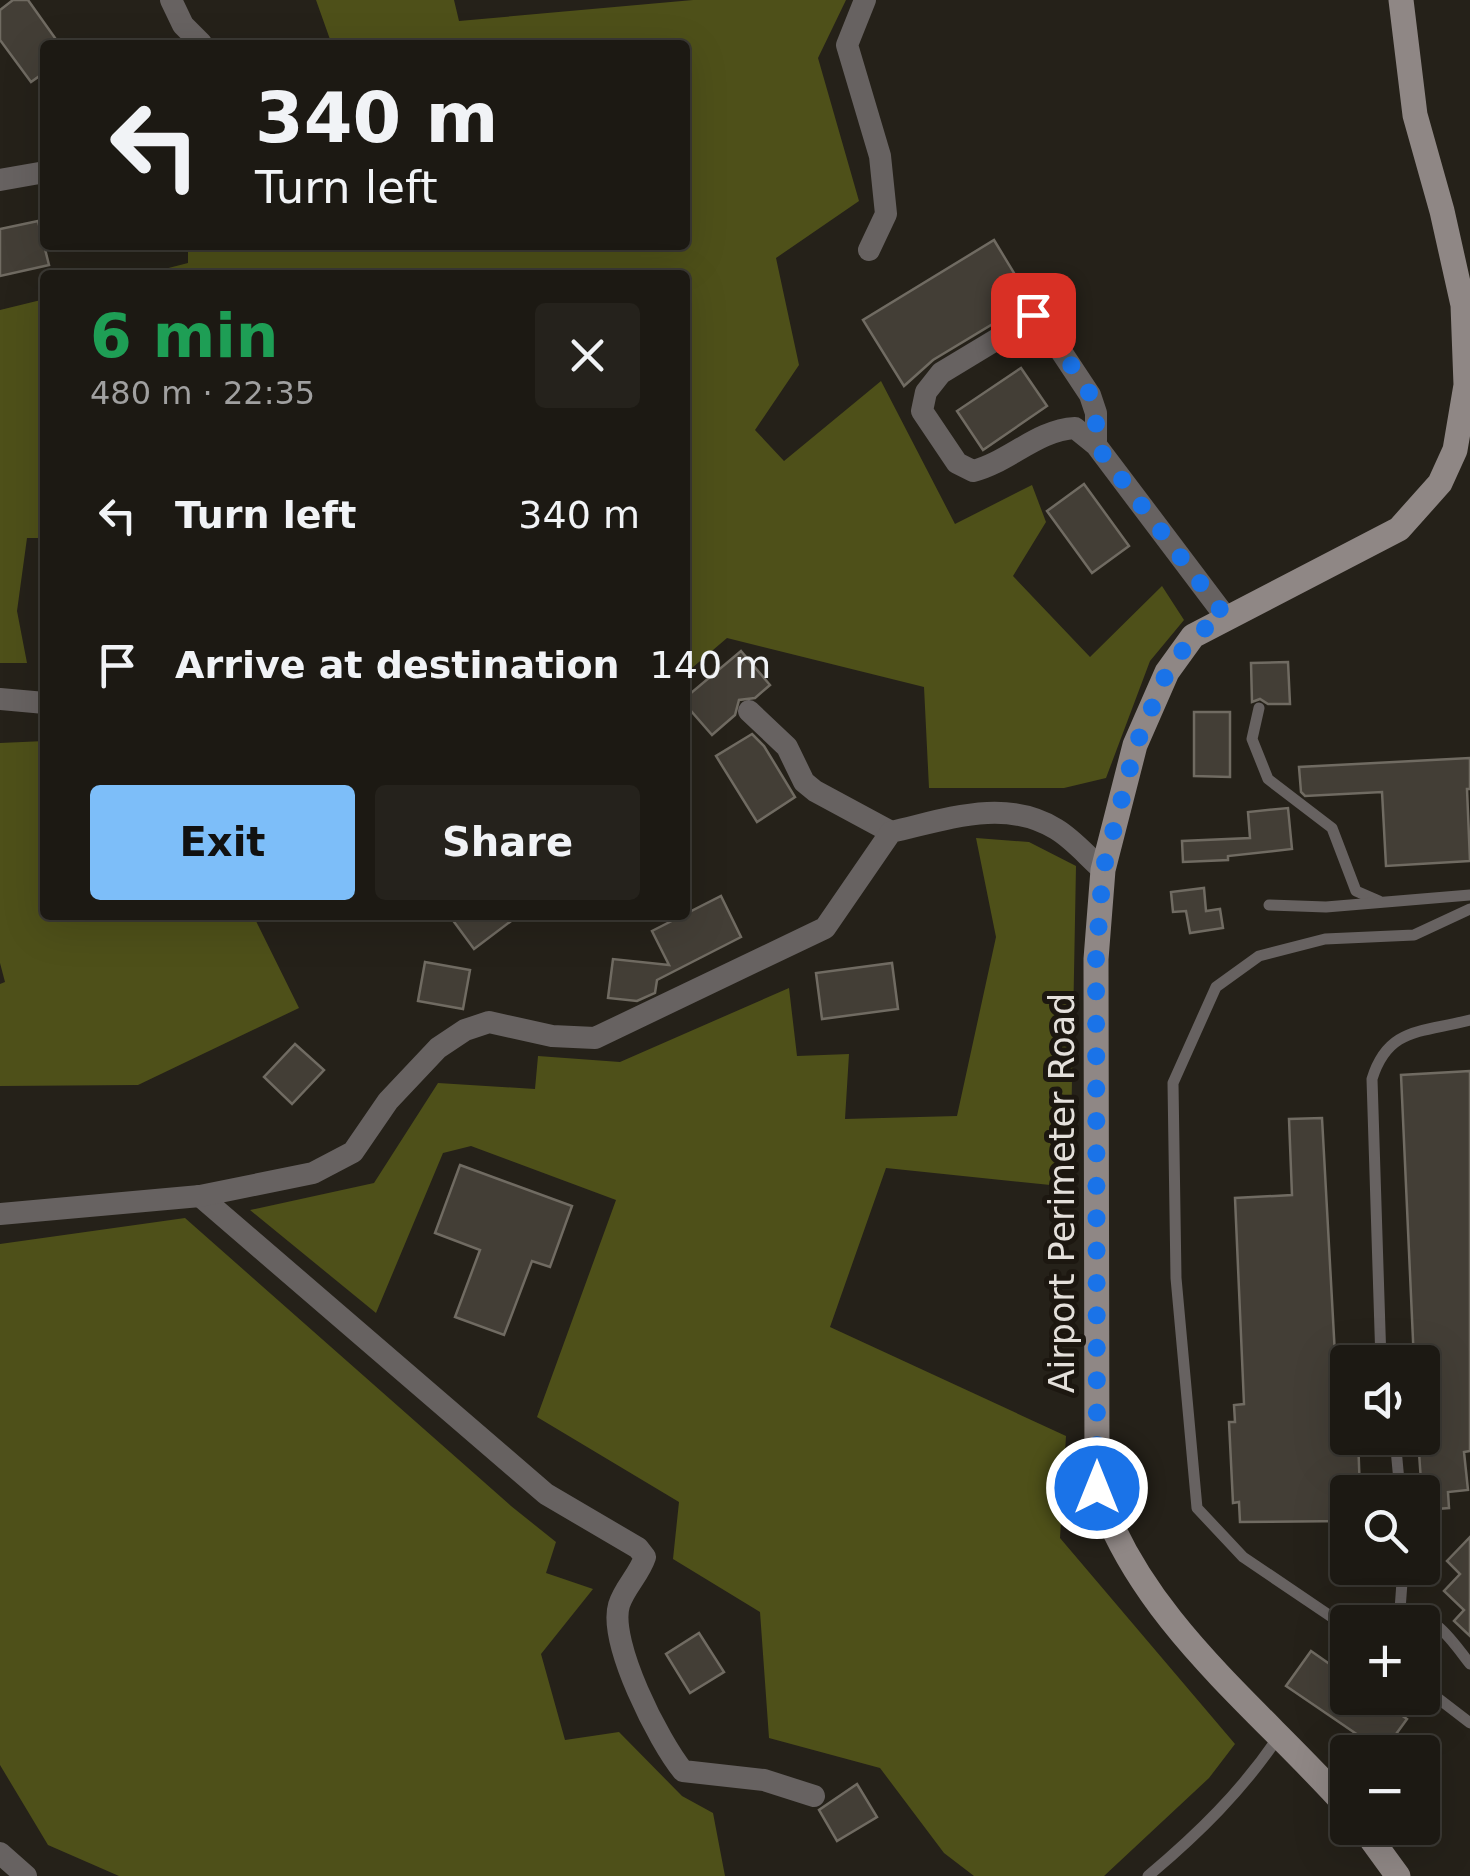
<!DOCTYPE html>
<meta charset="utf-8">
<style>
:root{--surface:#1c1913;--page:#25221c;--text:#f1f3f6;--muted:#a0a0a0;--line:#3a3833;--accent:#7dbef9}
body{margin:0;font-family:"DejaVu Sans",sans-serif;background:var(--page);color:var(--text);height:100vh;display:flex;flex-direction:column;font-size:38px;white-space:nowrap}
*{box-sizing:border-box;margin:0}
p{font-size:32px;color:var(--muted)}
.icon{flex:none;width:55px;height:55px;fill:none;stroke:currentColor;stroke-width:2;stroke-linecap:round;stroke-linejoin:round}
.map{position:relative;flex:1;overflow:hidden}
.side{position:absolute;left:40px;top:270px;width:650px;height:650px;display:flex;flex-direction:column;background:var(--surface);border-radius:10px;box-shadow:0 10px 40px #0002,0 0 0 2px var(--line)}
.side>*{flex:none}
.top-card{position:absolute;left:40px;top:40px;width:650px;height:210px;border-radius:10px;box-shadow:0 10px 40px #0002,0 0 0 2px var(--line);background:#1c1913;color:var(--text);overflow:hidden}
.fabs{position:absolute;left:1330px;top:1345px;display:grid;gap:20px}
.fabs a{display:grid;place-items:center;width:110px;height:110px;border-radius:10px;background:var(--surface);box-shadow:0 10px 40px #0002,0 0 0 2px var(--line);font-size:50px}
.pin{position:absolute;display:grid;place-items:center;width:85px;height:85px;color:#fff;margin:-42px;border-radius:20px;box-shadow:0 5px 15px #0006}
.me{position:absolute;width:110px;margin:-55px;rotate:0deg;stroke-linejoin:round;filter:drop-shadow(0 0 8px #0008)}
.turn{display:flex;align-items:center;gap:35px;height:210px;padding:0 50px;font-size:45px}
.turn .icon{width:130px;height:130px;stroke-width:2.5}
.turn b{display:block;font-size:70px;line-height:85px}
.round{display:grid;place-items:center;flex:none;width:105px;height:105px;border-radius:10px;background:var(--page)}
.overview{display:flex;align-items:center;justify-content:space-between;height:170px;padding:0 50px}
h1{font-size:60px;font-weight:600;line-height:75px;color:#1e9e55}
.cta{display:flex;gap:20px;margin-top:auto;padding:20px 50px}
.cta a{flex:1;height:115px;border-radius:10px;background:var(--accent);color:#111;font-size:40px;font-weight:600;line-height:115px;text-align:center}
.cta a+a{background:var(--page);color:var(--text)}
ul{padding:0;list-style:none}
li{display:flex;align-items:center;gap:30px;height:150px;padding:0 50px}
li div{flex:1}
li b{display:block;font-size:38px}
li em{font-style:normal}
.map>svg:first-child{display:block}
.forest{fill:#4e5019}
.building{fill:#433e36;stroke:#706b62;stroke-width:2.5}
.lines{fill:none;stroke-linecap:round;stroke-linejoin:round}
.lane{stroke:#676261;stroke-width:11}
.street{stroke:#676261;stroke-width:22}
.secondary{stroke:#8f8785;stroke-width:25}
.route{stroke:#1a73e8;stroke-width:18;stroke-dasharray:0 32.4}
.labels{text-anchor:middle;stroke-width:10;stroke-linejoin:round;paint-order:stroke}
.street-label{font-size:35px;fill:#e4e0db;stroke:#1c1710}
</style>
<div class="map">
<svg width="1470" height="1876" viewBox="0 0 1470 1876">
<rect width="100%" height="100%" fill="#252119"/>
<g class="forest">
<path d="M316,0H454L459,21L693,0H846L818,58L859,201L776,258L799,365L755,430L784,461L881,381L955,524L1032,485L1046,522L1013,576L1090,657L1162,586L1184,620L1150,661L1106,778L1064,788H929L924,687L727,638L685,674V275H141L188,263V245H685V45H332Z"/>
<path d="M45,299V538H27L17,611L27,663H0V310Z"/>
<path d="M45,741V915H253L299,1008L138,1085L0,1086V984L5,982L0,963V743Z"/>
<path d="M976,838L1029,842L1076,866L1070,1187L886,1168L830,1327L1066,1436L1060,1538L1235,1744L1209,1778L1104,1876H974L944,1853L880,1768L769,1738L760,1612L673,1559L679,1502L537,1417L616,1200L471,1146L443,1153L376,1313L250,1210L374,1183L438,1083L535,1089L538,1056L620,1062L789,988L797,1056L849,1054L845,1119L957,1116L996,937Z"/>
<path d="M185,1218L511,1506L556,1542L546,1573L593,1589L541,1654L565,1740L619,1732L682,1796L713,1813L725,1876H119L48,1845L0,1765V1244Z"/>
</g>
<g class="building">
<path d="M13,0H28L60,45H45V72L31,82L0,40V10Z"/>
<path d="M38,221L49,265L0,276V229Z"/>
<path d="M994,240L1031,301L933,360L904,386L863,320Z"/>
<path d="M1021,368L1047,406L983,450L957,411Z"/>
<path d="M1084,484L1129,546L1092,573L1047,511Z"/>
<path d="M741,651L770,685L755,698L739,700L735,715L712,735L685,704V698Z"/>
<path d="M1288,662L1290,704H1268L1260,699L1252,702L1251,663Z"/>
<path d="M1194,712H1230V777L1194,776Z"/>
<path d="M752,734L764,746L795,797L757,822L716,756Z"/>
<path d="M1470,758V789H1467L1470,861L1386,866L1382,792L1305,796L1301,792L1299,767Z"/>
<path d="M1288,808L1292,849L1228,856V860L1183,862L1182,841L1250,838L1248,812Z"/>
<path d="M1204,888L1206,911L1220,909L1223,928L1190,933L1186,911L1173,912L1171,892Z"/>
<path d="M721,896L741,937L657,980L655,993L637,1001L608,998L613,959L669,965L652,931Z"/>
<path d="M449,915H519L474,949Z"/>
<path d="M425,962L470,970L463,1009L418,1001Z"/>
<path d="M892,963L898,1009L822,1019L816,973Z"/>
<path d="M295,1044L324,1070L292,1104L264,1077Z"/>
<path d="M1470,1071V1451L1464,1452L1468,1490L1448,1492L1449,1508L1423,1510L1418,1438H1422V1362H1414L1401,1075Z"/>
<path d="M1322,1118L1339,1428L1348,1427V1438H1358L1360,1492H1348V1521L1240,1522L1239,1502L1233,1503L1229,1422H1235L1234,1405L1244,1404L1235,1198L1292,1195L1289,1119Z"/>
<path d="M460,1165L572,1206L550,1267L532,1261L504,1335L455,1317L480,1250L435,1233Z"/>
<path d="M1470,1537V1636L1454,1621L1464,1610L1444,1591L1460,1574L1447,1561Z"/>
<path d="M699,1633L724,1672L690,1693L666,1654Z"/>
<path d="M1311,1651L1348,1677V1698H1376L1407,1719L1383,1752L1286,1686Z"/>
<path d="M857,1784L877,1817L837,1841L819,1810Z"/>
</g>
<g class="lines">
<g class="lane">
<path d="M1259,708L1252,739L1268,779L1332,828L1356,891L1379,901"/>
<path d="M1269,905L1326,907L1470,895"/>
<path d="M1381,1362L1372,1079C1388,1027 1421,1033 1470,1020"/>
<path d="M1395,1438L1400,1492"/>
<path d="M1400,1610C1438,1618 1447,1634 1470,1664"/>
<path d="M1391,1622L1400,1610L1403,1568"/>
<path d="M1348,1628L1243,1557L1197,1508L1176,1278L1173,1083L1216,987L1259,956L1325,939L1414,935L1470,909"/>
<path d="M1422,1686L1470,1723"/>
<path d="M1148,1876C1198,1834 1242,1791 1279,1736"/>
</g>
<g class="street">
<path d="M171,0L183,25L201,43"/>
<path d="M865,0L847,45L880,156L886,214L869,250"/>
<path d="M0,180L45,172"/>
<path d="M1096,445V413L1090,395L1037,315L941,373L926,392L922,411L957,463L973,471C1009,462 1037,430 1075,428L1096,445L1225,616"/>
<path d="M0,699L45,703"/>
<path d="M749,711L787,747L804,782L815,791L891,832"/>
<path d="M200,1196L546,1494L638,1548L645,1557C639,1575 624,1588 619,1605C608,1642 659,1742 683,1771L764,1780L814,1796"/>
<path d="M0,1214L200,1196L313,1173L353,1152L388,1101L438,1048L465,1030L489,1022L552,1036L595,1038L825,928L891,832C945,820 1004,797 1056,829C1073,839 1088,857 1103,870"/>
<path d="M0,1853L26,1876"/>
</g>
<g class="secondary">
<path d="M1348,1808C1257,1706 1141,1621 1097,1488L1096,959L1103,870L1135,745L1167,672L1193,636L1399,529L1440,483L1455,450L1466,385L1463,305L1442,211L1415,115L1401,0"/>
<path d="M1363,1828L1398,1876"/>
</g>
</g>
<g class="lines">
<path class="route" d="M1033,315L1040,317L1090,394L1096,413V445L1225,616L1193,636L1167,672L1136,745L1103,870L1096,959L1097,1488"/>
</g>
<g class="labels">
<g class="street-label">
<text transform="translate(1062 1193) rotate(-90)" y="12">Airport Perimeter Road</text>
</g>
</g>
</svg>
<div class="fabs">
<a><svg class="icon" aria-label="sound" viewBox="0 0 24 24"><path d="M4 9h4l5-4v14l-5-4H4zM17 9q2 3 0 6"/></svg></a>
<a><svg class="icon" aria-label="search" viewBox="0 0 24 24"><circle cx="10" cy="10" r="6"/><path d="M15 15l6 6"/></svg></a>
<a>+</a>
<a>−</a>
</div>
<div class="pin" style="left:1033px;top:315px;background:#d93025"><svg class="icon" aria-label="arrive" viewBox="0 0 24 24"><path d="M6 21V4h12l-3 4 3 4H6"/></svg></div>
<svg class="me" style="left:1097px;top:1488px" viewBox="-20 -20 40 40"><circle r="17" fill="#1a73e8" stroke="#fff" stroke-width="3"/><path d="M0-11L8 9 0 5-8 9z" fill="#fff"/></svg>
<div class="top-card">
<div class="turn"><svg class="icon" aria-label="left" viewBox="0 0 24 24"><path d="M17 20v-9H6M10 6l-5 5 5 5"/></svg><div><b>340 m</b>Turn left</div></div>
</div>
<section class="side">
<div class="overview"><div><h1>6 min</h1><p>480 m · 22:35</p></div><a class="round"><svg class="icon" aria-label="close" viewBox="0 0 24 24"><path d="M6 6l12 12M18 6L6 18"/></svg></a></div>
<ul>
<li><svg class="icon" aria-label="left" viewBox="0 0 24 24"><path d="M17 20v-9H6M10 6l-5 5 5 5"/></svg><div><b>Turn left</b></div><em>340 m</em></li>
<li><svg class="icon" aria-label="arrive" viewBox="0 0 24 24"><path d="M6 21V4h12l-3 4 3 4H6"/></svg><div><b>Arrive at destination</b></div><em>140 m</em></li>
</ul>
<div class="cta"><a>Exit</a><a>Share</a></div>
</section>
</div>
